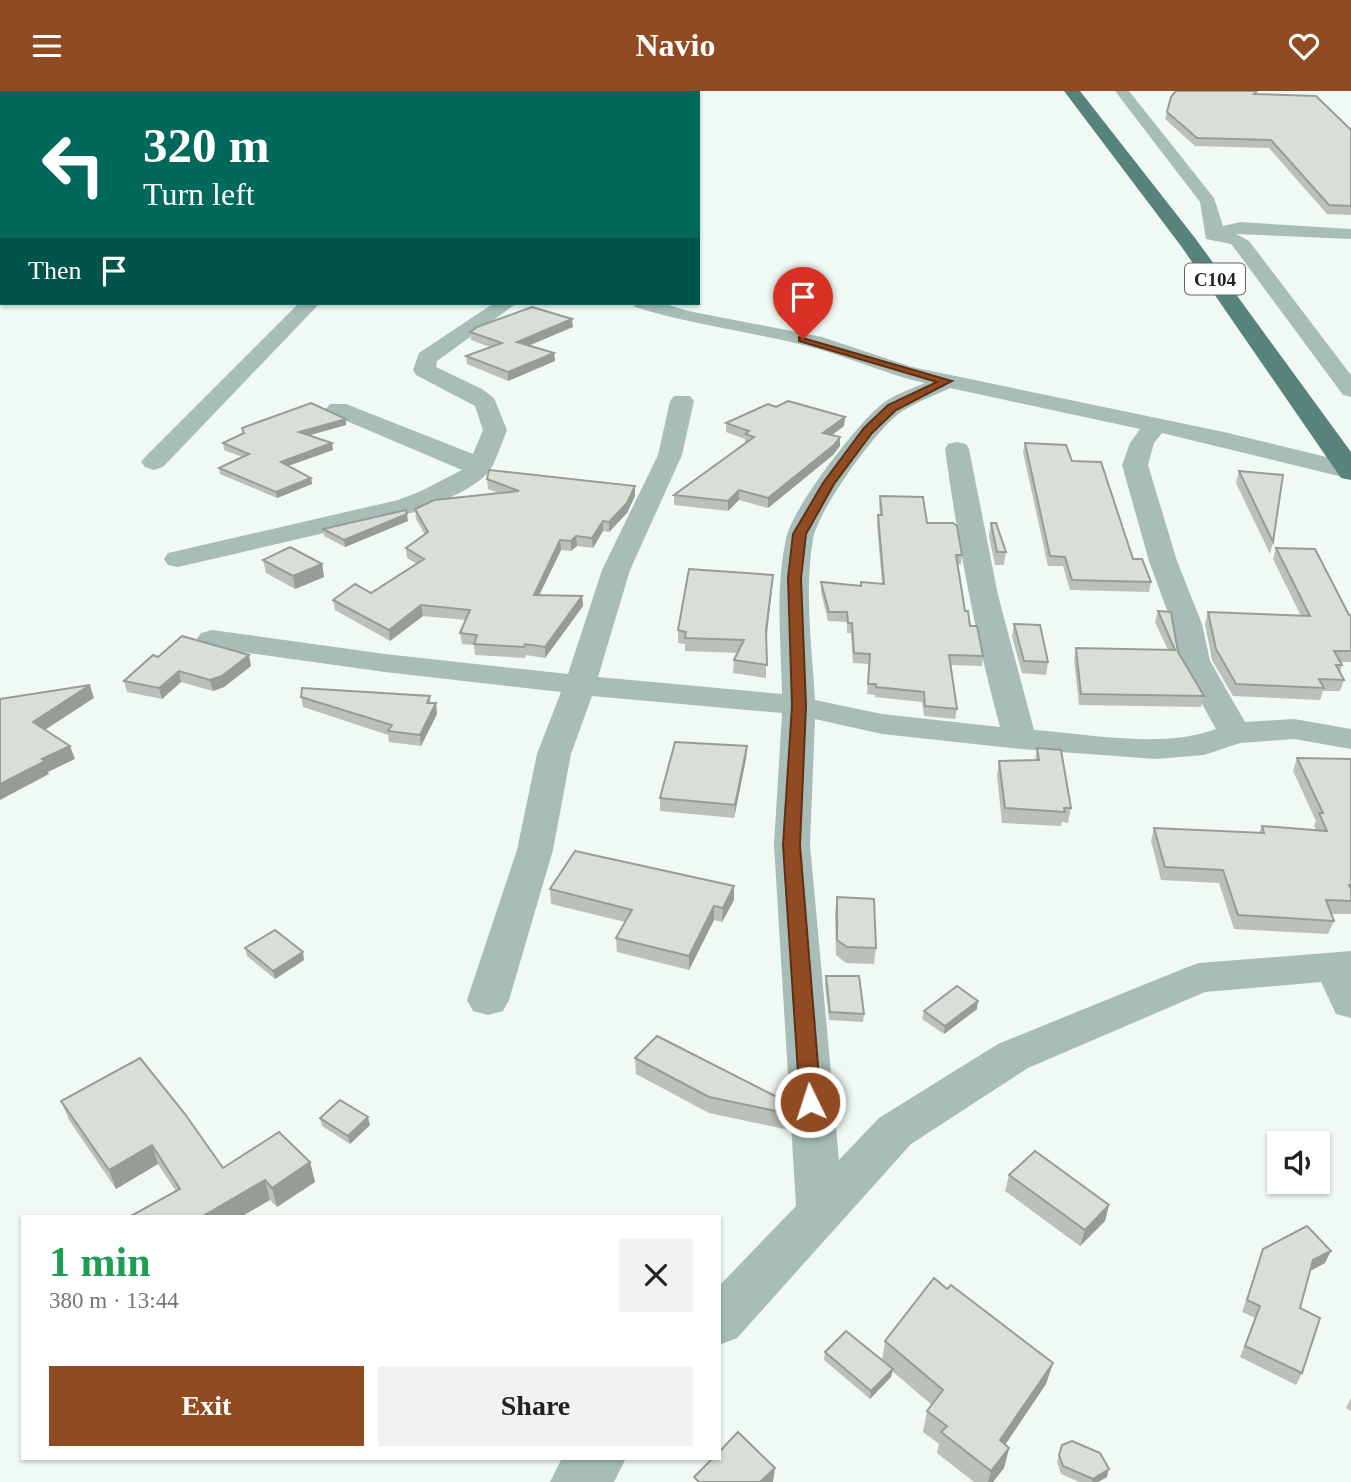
<!DOCTYPE html>
<meta charset="utf-8">
<style>
:root{--surface:#fff;--page:#f2f2f2;--text:#222;--muted:#767676;--accent:#904b22}
body{margin:0;font-family:Georgia,serif;background:var(--page);color:var(--text);height:100vh;display:flex;flex-direction:column;font-size:26px;white-space:nowrap}
*{box-sizing:border-box;margin:0}
p{font-size:23px;color:var(--muted)}
.icon{flex:none;width:38px;height:38px;fill:none;stroke:currentColor;stroke-width:2;stroke-linecap:round;stroke-linejoin:round}
.map{position:relative;flex:1;overflow:hidden}
.details{position:absolute;left:21px;top:1124px;width:700px;height:245px;display:flex;flex-direction:column;background:var(--surface);border-radius:0px;box-shadow:0 2px 5px #0004}
.details>*{flex:none}
.banner{position:absolute;left:0px;top:0px;width:700px;height:214px;box-shadow:0 2px 5px #0004;background:#00695c;color:#fff;overflow:hidden}
.tools{position:absolute;left:1267px;top:1040px;display:grid;gap:14px}
.tools a{display:grid;place-items:center;width:63px;height:63px;border-radius:0px;background:var(--surface);box-shadow:0 2px 5px #0004;font-size:35px}
.pin{position:absolute;display:grid;place-items:center;width:60px;height:60px;color:#fff;margin:-72px -30px;border-radius:50% 50% 50% 0;rotate:-45deg;box-shadow:0 0 7px #0007}
.pin .icon{rotate:45deg}
.me{position:absolute;width:77px;margin:-38px;rotate:356deg;stroke-linejoin:round;filter:drop-shadow(0 0 5px #0008)}
.turn{display:flex;align-items:center;gap:24px;height:147px;padding:0 28px;font-size:32px}
.turn .icon{width:91px;height:91px;stroke-width:2.5}
.turn b{display:block;font-size:49px;line-height:60px}
.then{display:flex;align-items:center;height:66px;padding:0 28px;background:#0003;gap:14px;font-size:26px}
.round{display:grid;place-items:center;flex:none;width:74px;height:74px;border-radius:0px;background:var(--page)}
.overview{display:flex;align-items:center;justify-content:space-between;height:119px;padding:0 28px}
h1{font-size:42px;font-weight:700;line-height:52px;color:#1e9e55}
.action{display:flex;gap:14px;margin-top:auto;padding:14px 28px}
.action a{flex:1;height:80px;border-radius:0px;background:var(--accent);color:#fff;font-size:28px;font-weight:700;line-height:80px;text-align:center}
.action a+a{background:var(--page);color:var(--text)}
header{display:flex;justify-content:space-between;align-items:center;height:91px;padding:0 28px;background:var(--accent);color:#fff;font-size:32px;font-weight:700}
.map>svg:first-child{display:block}
.lines{fill:none;stroke-linecap:round;stroke-linejoin:round}
.minor{fill:#a8bdb8;fill-rule:evenodd}
.trunk{fill:#58837a;fill-rule:evenodd}
.wall{fill:#bbc0b9}
.shaded-wall{fill:#989c96}
.building{fill:#d9dfd7;stroke:#989c96;stroke-width:2}
.route{fill:#904b22;stroke:#5e3116;stroke-width:2}
.labels{text-anchor:middle;stroke-width:6;stroke-linejoin:round;paint-order:stroke}
.shield{fill:#fff;stroke:#626564;stroke-width:2}
.shield-label{font-size:19px;font-weight:bold;fill:#1f2321}
</style>
<header><svg class="icon" aria-label="menu" viewBox="0 0 24 24"><path d="M4 6h16M4 12h16M4 18h16"/></svg>Navio<svg class="icon" aria-label="heart" viewBox="0 0 24 24"><path d="M12 20l-8-8c-3-5 5-10 8-4 3-6 11-1 8 4z"/></svg></header>
<div class="map">
<svg width="1351" height="1391" viewBox="0 0 1351 1391">
<rect width="100%" height="100%" fill="#f0f9f4"/>
<g class="lines">
<g class="minor">
<path d="M1115,0H1129L1214,107L1223,135L1240,131L1351,138V148L1236,143L1249,150L1351,284V306L1343,304L1235,158L1231,153L1206,148L1200,111Z"/>
<path d="M299,212H320L163,376L154,379L145,376L141,371L145,366Z"/>
<path d="M494,212H517L437,270L436,276L482,298L494,307L507,339C502,351 498,364 492,376C480,397 437,412 415,421L178,476L168,474L164,468L168,462L398,409L421,400L462,379L330,323L326,318L330,313H346L473,363L483,339L475,315L416,284L413,279L419,262Z"/>
<path d="M632,212H662L688,220L822,246L912,276L1224,341L1351,372V388L1162,342L1154,352L1148,374L1177,470L1202,533L1210,570L1245,631L1294,628L1351,638V658L1294,648L1240,652L1204,664L1156,668L1020,658L882,643L815,628L810,754L839,1069L879,1027L998,953L1185,877L1199,872L1351,860V927L1336,923L1321,891L1205,901L1028,977L911,1053L737,1247L719,1254V1195L796,1115L774,754L782,622L592,605L571,663L553,759L509,909L503,920L488,924L473,920L467,909L517,759L537,663L561,601L385,581L212,557L201,554L197,548L201,542L212,539L385,563L568,583L602,479L658,364L670,310L674,305H690L694,310L682,364L630,479L598,586L782,603C781,552 775,498 786,448C792,417 856,334 882,313C893,304 911,298 925,292C888,284 854,268 818,258C757,241 695,235 635,216ZM950,297L1140,338L1130,352L1122,374L1149,470L1172,533L1178,570L1216,638C1163,658 1090,643 1034,639L998,504L969,358L966,353L957,351L948,353L945,358C958,452 975,544 1000,636L882,623L815,609C812,556 804,500 813,448C818,419 877,337 901,321C916,311 934,305 950,297Z"/>
<path d="M562,1367H626L614,1391H550Z"/>
</g>
<path class="trunk" d="M1064,0H1080L1195,147L1351,361V389L1341,387L1181,155Z"/>
</g>
<g class="wall">
<path d="M1258,3L1351,39V124L1327,123L1269,57L1195,55L1165,28L1167,21Z"/>
<path d="M573,236L529,255L554,262L555,270L508,290L467,273L466,265L490,256L471,249L470,241Z"/>
<path d="M776,316L845,326L844,335L832,344L840,355L833,364L768,417L739,409L728,420L674,414V404L745,353V348L726,341V332Z"/>
<path d="M346,334L309,344L332,352L333,359L288,375L311,387L312,393L277,407L220,383L219,377L242,366L224,359L223,352L243,342L242,337Z"/>
<path d="M1025,352L1072,370L1133,468L1151,491L1149,501L1070,499L1063,475H1048L1023,361Z"/>
<path d="M1239,380L1273,451L1270,463L1236,392Z"/>
<path d="M487,388L635,405L627,422L609,441L603,440L593,457L577,455L571,460L561,459L539,504L582,505L583,515L545,567L526,564L525,567L475,564L474,554L462,553L460,542L466,529L423,525L390,550L335,519L333,509L371,502L417,473L407,467L406,457L425,444L416,428L415,418L499,402L488,398Z"/>
<path d="M880,405L927,432L962,464L961,473H957L965,520L983,565L982,575L950,574L957,618L955,628L924,625L922,611L875,606V604L867,603L869,573L853,572L851,542H847V531L828,530L821,501V491L861,495L882,493L877,433L878,424H880L879,414Z"/>
<path d="M408,430L345,456L324,445L323,438Z"/>
<path d="M991,432L1006,461L1004,474H995L989,445Z"/>
<path d="M1276,457L1349,524H1351V571H1341L1342,574L1340,581L1344,589L1340,600H1323L1320,609L1233,605L1212,569L1205,533L1208,521L1301,525L1273,468Z"/>
<path d="M263,469L322,473L324,486L295,498L266,482Z"/>
<path d="M772,497L766,546V587L733,582L734,569L738,562L685,560V553L678,552V539Z"/>
<path d="M1158,520L1178,561L1204,605L1201,616L1079,614L1074,568L1076,557L1168,559L1155,531Z"/>
<path d="M1014,533L1048,571L1046,584L1022,582L1012,546Z"/>
<path d="M158,566L251,575L224,596L213,600L181,591L162,608L127,601L124,590Z"/>
<path d="M430,605L431,612H436L437,623L421,655L389,651L388,644L303,616L301,606Z"/>
<path d="M747,655L746,668L734,727L660,720V707Z"/>
<path d="M1037,657L1071,717L1068,732L1062,731L1061,735L1002,732L997,684L999,670L1035,669Z"/>
<path d="M1297,667L1351,668V823H1331L1334,830L1328,843L1234,838L1219,792L1161,789L1151,750L1154,737L1259,742L1262,735L1317,740L1314,735L1316,730L1293,680Z"/>
<path d="M734,795V809L722,831L714,829L689,879L617,861L616,847L625,831L551,813L550,798Z"/>
<path d="M837,806L876,857L874,873L846,872L836,864L835,822Z"/>
<path d="M245,857L304,869L275,888L247,865Z"/>
<path d="M826,885L864,923L863,931L829,929L825,893Z"/>
<path d="M977,918L944,943L922,928L924,920Z"/>
<path d="M635,967L790,1023L789,1039L709,1022L636,983Z"/>
<path d="M61,1010L223,1077L310,1071L315,1091L277,1116L270,1109L242,1125H131L176,1100L158,1073L116,1098L69,1029Z"/>
<path d="M320,1027L370,1034L350,1053L322,1035Z"/>
<path d="M1009,1084L1109,1114L1105,1130L1080,1155L1005,1100Z"/>
<path d="M1263,1158L1325,1172L1310,1180L1300,1217L1302,1282L1296,1294L1240,1266L1255,1227L1242,1221Z"/>
<path d="M947,1198L1053,1272L1046,1293L1005,1354L1009,1357L1004,1377L993,1391H974L937,1362L939,1353L923,1341L927,1320L932,1314L892,1280L891,1286L870,1308L824,1269L825,1261L882,1269L885,1250Z"/>
<path d="M1351,1307V1320L1346,1317Z"/>
<path d="M1062,1354L1107,1386L1098,1391H1079L1061,1383L1057,1371Z"/>
</g>
<g class="shaded-wall">
<path d="M572,228L573,236L517,259V251Z"/>
<path d="M554,262L555,270L508,290V281Z"/>
<path d="M845,326L844,335L822,351L823,342Z"/>
<path d="M346,328V334L300,347L299,341Z"/>
<path d="M840,346V355L833,364L768,417V407Z"/>
<path d="M332,352L333,359L282,377L281,371Z"/>
<path d="M311,387L312,393L277,407L276,401Z"/>
<path d="M635,395V405L627,422L609,441V431Z"/>
<path d="M739,399V409L728,420V410Z"/>
<path d="M407,423L408,430L345,456L344,449Z"/>
<path d="M603,430V440L593,457L592,447Z"/>
<path d="M576,445L577,455L571,460V450Z"/>
<path d="M560,449L561,459L534,515V504Z"/>
<path d="M322,473L324,486L295,498L293,485Z"/>
<path d="M773,484L772,497L766,552V539Z"/>
<path d="M582,505L583,515L545,567V556Z"/>
<path d="M421,514L423,525L390,550L389,539Z"/>
<path d="M249,564L251,575L224,596L213,600L210,589Z"/>
<path d="M179,580L181,591L162,608L159,597Z"/>
<path d="M90,594L94,607L37,644L33,631Z"/>
<path d="M436,612L437,623L421,655L420,644Z"/>
<path d="M70,655L75,668L48,681L49,683L0,709V693L42,668Z"/>
<path d="M747,655L746,668L734,727L735,714Z"/>
<path d="M734,795V809L722,831L723,817Z"/>
<path d="M714,815V829L689,879V865Z"/>
<path d="M303,861L304,869L275,888L273,880Z"/>
<path d="M978,910L977,918L944,943L945,935Z"/>
<path d="M368,1026L370,1034L350,1053L348,1045Z"/>
<path d="M152,1054L158,1073L116,1098L109,1079Z"/>
<path d="M310,1071L315,1091L277,1116L272,1097Z"/>
<path d="M265,1089L270,1109L242,1125H203Z"/>
<path d="M1109,1114L1105,1130L1080,1155L1085,1139Z"/>
<path d="M1331,1160L1325,1172L1308,1181L1313,1169Z"/>
<path d="M1053,1272L1046,1293L994,1370L1000,1349Z"/>
<path d="M893,1278L891,1286L870,1308L871,1300Z"/>
<path d="M1009,1357L1004,1377L993,1391H988L991,1380Z"/>
<path d="M775,1377L773,1391H760Z"/>
<path d="M1109,1378L1107,1386L1098,1391H1092L1093,1388Z"/>
</g>
<g class="building">
<path d="M1176,0H1257L1254,3L1316,5L1351,39V115L1329,114L1271,49L1197,47L1167,21L1171,6Z"/>
<path d="M532,216L572,228L517,251L554,262L508,281L466,265L502,252L470,241L477,236Z"/>
<path d="M788,310L845,326L823,342L840,346L834,354L768,407L739,399L728,410L674,404L754,346L745,343L749,340L726,332L768,313L776,316Z"/>
<path d="M311,312L346,328L299,341L332,352L281,371L311,387L276,401L219,377L249,363L223,352L244,342L242,337Z"/>
<path d="M1025,352L1066,354L1072,370L1101,371L1133,468H1142L1151,491L1072,489L1065,466L1050,465Z"/>
<path d="M489,379L635,395L627,412L609,431L603,430L592,447L576,445L571,450L560,449L534,504L582,505L545,556L525,553L524,556L474,553L477,544L460,542L470,519L421,514L389,539L333,509L355,493L371,502L424,468L406,457L428,441L415,418L434,409L519,400L487,388Z"/>
<path d="M1239,380L1283,384L1273,451Z"/>
<path d="M880,405L923,406L927,432H953L957,435L962,464H956L965,520H968L970,535H977L983,565L949,564L957,618L925,615L924,601L876,596V593H868L870,563L854,562L852,532H848L847,521H829L821,491L861,495V491L884,493L878,424H882Z"/>
<path d="M406,419L407,423L344,449L323,438Z"/>
<path d="M991,432H996L1006,461H997Z"/>
<path d="M290,456L322,473L293,485L263,469Z"/>
<path d="M1276,457L1315,458L1349,524H1351V560H1334L1342,574H1336L1344,589L1319,588L1324,597L1236,593L1216,558L1208,521L1310,525Z"/>
<path d="M689,478L773,484L766,539L767,574L734,569L744,549L685,547L686,541L678,539Z"/>
<path d="M1158,520L1171,521L1178,561L1204,605L1081,603L1076,557L1175,559Z"/>
<path d="M1014,533L1040,534L1048,571L1024,570Z"/>
<path d="M182,545L249,564L222,585L210,589L179,580L159,597L124,590L153,564L158,566Z"/>
<path d="M90,594L33,631L70,655L42,668L45,670L0,693V608Z"/>
<path d="M302,597L430,605L427,612H436L420,644L388,640L392,634L301,606Z"/>
<path d="M675,651L747,655L735,714L660,707Z"/>
<path d="M1037,657L1061,659L1071,717H1064L1065,721L1005,717L999,670L1039,669Z"/>
<path d="M1297,667L1351,668V794H1349L1351,798V810L1326,809L1334,830L1238,824L1223,779L1165,776L1154,737L1264,742L1262,735L1327,740L1319,722H1323Z"/>
<path d="M575,760L734,795L723,817L714,815L689,865L616,847L632,819L550,798Z"/>
<path d="M837,806L874,808L876,857L847,856L837,849Z"/>
<path d="M275,839L303,861L273,880L245,857Z"/>
<path d="M826,885H859L864,923L830,921Z"/>
<path d="M957,895L978,910L945,935L924,920Z"/>
<path d="M657,945L789,1012L790,1023L709,1006L635,967Z"/>
<path d="M140,967L185,1023L223,1077L279,1041L310,1071L272,1097L265,1089L203,1125H131L180,1098L152,1054L109,1079L61,1010Z"/>
<path d="M340,1009L368,1026L348,1045L320,1027Z"/>
<path d="M1035,1060L1109,1114L1085,1139L1009,1084Z"/>
<path d="M1307,1135L1331,1160L1313,1169L1300,1217L1320,1227L1302,1282L1245,1255L1260,1215L1247,1209L1263,1158Z"/>
<path d="M934,1187L947,1198L951,1194L1053,1272L1000,1349L1009,1357L991,1380L941,1341L947,1335L927,1320L943,1299L885,1250Z"/>
<path d="M846,1240L893,1278L871,1300L825,1261Z"/>
<path d="M738,1341L775,1377L760,1391H699L694,1386L713,1367H719V1361Z"/>
<path d="M1072,1350L1100,1362L1109,1378L1093,1388L1063,1375L1059,1364L1062,1354Z"/>
</g>
<path class="route" d="M799,246L952,290L896,319L872,342L834,393L806,443L801,487L806,615L800,754L821,1011L818,1017L810,1019L803,1017L800,1011L783,754L792,615L788,487L793,443L823,392L864,337L888,314L937,291L799,250Z"/>
<g class="labels">
<rect class="shield" x="1185" y="172.5" width="60" height="31" rx="5"/>
<g class="shield-label">
<text x="1215" y="195">C104</text>
</g>
</g>
</svg>
<div class="tools">
<a><svg class="icon" aria-label="sound" viewBox="0 0 24 24"><path d="M4 9h4l5-4v14l-5-4H4zM17 9q2 3 0 6"/></svg></a>
</div>
<div class="pin" style="left:803px;top:248px;background:#d93025"><svg class="icon" aria-label="arrive" viewBox="0 0 24 24"><path d="M6 21V4h12l-3 4 3 4H6"/></svg></div>
<svg class="me" style="left:810px;top:1011px" viewBox="-20 -20 40 40"><circle r="17" fill="#904b22" stroke="#fff" stroke-width="3"/><path d="M0-11L8 9 0 5-8 9z" fill="#fff"/></svg>
<div class="banner">
<div class="turn"><svg class="icon" aria-label="left" viewBox="0 0 24 24"><path d="M17 20v-9H6M10 6l-5 5 5 5"/></svg><div><b>320 m</b>Turn left</div></div>
<div class="then">Then<svg class="icon" aria-label="arrive" viewBox="0 0 24 24"><path d="M6 21V4h12l-3 4 3 4H6"/></svg></div>
</div>
<section class="details">
<div class="overview"><div><h1>1 min</h1><p>380 m · 13:44</p></div><a class="round"><svg class="icon" aria-label="close" viewBox="0 0 24 24"><path d="M6 6l12 12M18 6L6 18"/></svg></a></div>
<div class="action"><a>Exit</a><a>Share</a></div>
</section>
</div>
